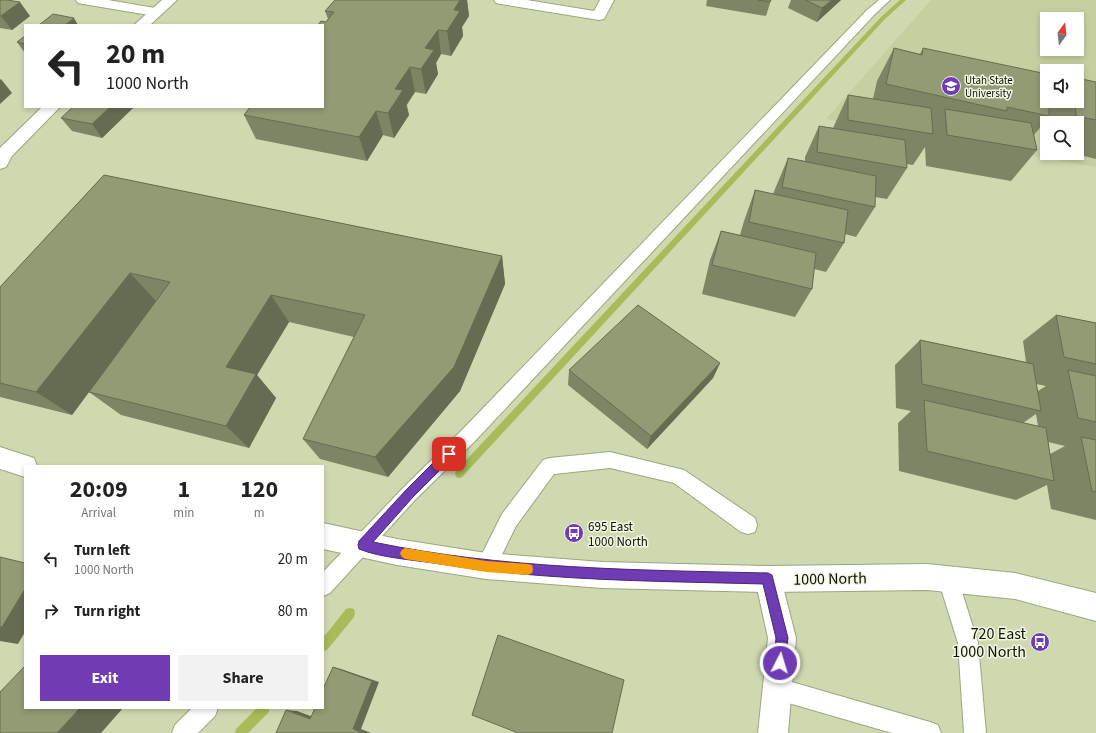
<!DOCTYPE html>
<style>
:root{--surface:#fff;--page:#f2f2f2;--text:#222;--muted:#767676;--accent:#6f3cb3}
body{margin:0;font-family:"Source Sans 3",sans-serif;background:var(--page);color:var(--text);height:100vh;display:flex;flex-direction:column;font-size:15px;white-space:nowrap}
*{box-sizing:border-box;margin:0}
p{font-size:13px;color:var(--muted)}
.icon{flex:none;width:22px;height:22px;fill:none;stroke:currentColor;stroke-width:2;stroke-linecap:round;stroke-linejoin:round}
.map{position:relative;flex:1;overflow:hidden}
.panel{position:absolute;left:24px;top:465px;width:300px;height:244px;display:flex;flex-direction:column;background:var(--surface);border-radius:0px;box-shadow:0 2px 6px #0003}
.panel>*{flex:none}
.guide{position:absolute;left:24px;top:24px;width:300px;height:84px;border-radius:0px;box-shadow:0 2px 6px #0003;background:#fff;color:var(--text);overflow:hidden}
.needle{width:26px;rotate:15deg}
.fabs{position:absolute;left:1040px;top:12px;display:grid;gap:8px}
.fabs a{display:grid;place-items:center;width:44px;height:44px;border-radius:0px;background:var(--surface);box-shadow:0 2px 6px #0003;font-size:20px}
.pin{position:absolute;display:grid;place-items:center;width:34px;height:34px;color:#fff;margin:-17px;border-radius:8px;box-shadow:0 2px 6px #0006}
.me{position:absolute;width:44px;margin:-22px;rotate:5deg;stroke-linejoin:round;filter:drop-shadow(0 0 3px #0008)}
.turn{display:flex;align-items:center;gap:14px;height:84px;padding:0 16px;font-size:18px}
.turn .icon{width:52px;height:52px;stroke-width:2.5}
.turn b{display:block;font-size:28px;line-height:34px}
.eta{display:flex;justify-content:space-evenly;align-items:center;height:68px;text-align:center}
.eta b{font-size:24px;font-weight:700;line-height:28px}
.cta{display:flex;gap:8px;margin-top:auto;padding:8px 16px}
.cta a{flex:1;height:46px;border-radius:0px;background:var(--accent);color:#fff;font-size:16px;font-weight:700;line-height:46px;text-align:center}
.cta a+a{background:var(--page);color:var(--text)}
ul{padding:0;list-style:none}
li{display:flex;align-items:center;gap:12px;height:52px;padding:0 16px}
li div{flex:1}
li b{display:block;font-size:15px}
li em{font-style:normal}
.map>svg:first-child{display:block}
.built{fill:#c4d0a0;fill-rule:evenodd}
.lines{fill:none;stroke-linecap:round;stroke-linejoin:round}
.stream{fill:#a7bc58;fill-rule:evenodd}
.service-casing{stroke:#9ca57e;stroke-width:2}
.minor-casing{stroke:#9ca57e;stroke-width:2}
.tertiary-casing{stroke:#9ca57e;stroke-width:2}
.service{fill:#fff;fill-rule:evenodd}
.minor{fill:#fff;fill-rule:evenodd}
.tertiary{fill:#fff;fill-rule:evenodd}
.wall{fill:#7e8564;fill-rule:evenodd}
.shaded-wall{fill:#666c51}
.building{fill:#929b74;stroke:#666c51}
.route{fill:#6f3cb3;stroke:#482774}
.slow{fill:#f59e0b}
.labels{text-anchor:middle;stroke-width:3;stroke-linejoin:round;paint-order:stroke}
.far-poi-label{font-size:11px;fill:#0e1104;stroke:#f2f7e3;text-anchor:start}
.poi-label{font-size:13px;fill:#0e1104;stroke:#f2f7e3;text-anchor:start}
.near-street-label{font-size:16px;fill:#0e1104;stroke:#f2f7e3}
.near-poi-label{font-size:16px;fill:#0e1104;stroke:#f2f7e3;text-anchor:end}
</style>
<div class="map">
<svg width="1096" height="733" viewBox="0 0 1096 733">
<rect width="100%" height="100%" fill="#cfd9b0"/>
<path class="built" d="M931,0H1096V167L826,119ZM1047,19H1077V49H1047ZM1047,71H1077V101H1047ZM1047,123H1077V153H1047Z"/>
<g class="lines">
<g class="stream">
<path d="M900,0H906L885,19L462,477L459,478L456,477L455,474L456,471L881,17Z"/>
<path d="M350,608L354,609L355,613L354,617L327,650L323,651V638L346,609Z"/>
<path d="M257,708H270L269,712L248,733H235L236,729Z"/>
</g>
<defs>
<g id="service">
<path d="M879,0H890L875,14L475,441L415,500L330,593L323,596V572L403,488L463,429L867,10Z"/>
<path d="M610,452L684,470L755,518L757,525L755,532L748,534L741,532L674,483L610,468L554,474L516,526L493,573L486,576L479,573L476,566L502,514L543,460L549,458Z"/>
<path d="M948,569L955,572L958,579L978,643L986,733H964L958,643L938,579L941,572Z"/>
<path d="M778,678L930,722L938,725L941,733H892L778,700L771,696L767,689L771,682Z"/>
<path d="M192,708H218L215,716L198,733H172L175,725Z"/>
</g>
<g id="minor">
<path d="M76,0H108L155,8L160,9L162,12L160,15L155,16L83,4L78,3Z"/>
<path d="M494,0H527L594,11L600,0H614L604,19L599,20L501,4L496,3Z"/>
<path d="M768,566L777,570L781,579L796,638L788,733H758L768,638L755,579L759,570Z"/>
</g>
<g id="tertiary">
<path d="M162,0H177L150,25H134Z"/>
<path d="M42,107H60L12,156L6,167L0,169V148Z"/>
<path d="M0,447L34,458L37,466H25V477L0,469Z"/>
<path d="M323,523L397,539L486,553L602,562L768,566L927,564L1015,573L1096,593V621L1015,599L927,590L768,592L602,588L486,579L397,565L323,549Z"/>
</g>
</defs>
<use href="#service" class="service-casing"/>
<use href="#minor" class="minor-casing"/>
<use href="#tertiary" class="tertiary-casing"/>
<use href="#service" class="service"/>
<use href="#minor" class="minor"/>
<use href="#tertiary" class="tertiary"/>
</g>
<g class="wall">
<path d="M0,0L30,16L12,30L0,28Z"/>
<path d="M335,0H467L469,16L462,27L463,36L451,56L441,54L436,63L438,74L426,94L415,92L407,105L409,115L394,138L383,135L367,161L256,139L244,115L328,19L325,11Z"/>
<path d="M707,0H771L766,16L706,6Z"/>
<path d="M791,0H841L817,22L788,8Z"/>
<path d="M25,36V53L17,42Z"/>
<path d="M894,48L920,54L923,48L1049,108L1055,101H1077L1096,82V159L1072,153H1077V123H1048V118L1034,135L1037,150L1011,181L926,166L925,147L913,165L906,164L907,168L887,199L875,197V207L856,237L845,234L844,243L826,272L814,269L812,289L795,317L702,294L710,260L721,231L740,235L744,221L755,190L773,194L775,189L788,158L805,161V157L819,126L833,128L848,95L873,99L877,81Z"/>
<path d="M73,107H134L102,138L72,131L61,118Z"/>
<path d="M104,175L502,256L505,284L460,391L388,477L320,459L303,439L354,337L289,322L257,375L276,398L249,448L121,415L89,392L156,302L72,415L0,397V287Z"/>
<path d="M1056,315L1096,323V520L1051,509L1047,485L1016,500L899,471L898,423L911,411L896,408L895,365L920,340L1026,362L1023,341ZM1036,384L1046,386L1038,391ZM1036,414L1038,426L1023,423ZM1048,442L1065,446L1050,454Z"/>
<path d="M720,363L713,378L647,449L568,385L569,370Z"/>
</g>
<g class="shaded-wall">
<path d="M460,0H467L469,16L462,27L463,36L451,56L447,31L454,10Z"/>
<path d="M832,0H841L817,22L822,8Z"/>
<path d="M20,2L30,16L12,30L1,16Z"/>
<path d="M74,18L78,25H65Z"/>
<path d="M438,30L441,54L436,63L438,74L426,94L421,69L425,48Z"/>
<path d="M410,67L415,92L406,105L409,115L394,138L388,113L395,89Z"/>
<path d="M1,79L12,93L0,104V80Z"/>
<path d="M110,107H134L102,138L92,124Z"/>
<path d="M376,111L383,135L367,161L359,137Z"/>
<path d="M502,256L505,284L460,391L388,477L375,457Z"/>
<path d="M130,273L156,301L72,415L36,392Z"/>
<path d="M271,295L289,322L257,375L276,398L249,448L226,426V367Z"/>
<path d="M720,363L713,378L647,449L651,436Z"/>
<path d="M25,589V632L18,644L0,641V625Z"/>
<path d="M333,667L341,669L379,682L361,729L371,733H363L353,729Z"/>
<path d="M80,708H123L101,733H57Z"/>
<path d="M286,710L297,711L319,719H310Z"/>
</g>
<g class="building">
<path d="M0,0H7L20,2L1,16H0Z"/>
<path d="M335,0H460L454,10L460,11L447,31L438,30L425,48L434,50L421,69L410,67L395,89L403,90L388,113L376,111L359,137L244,115L250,107H323V25H318L321,21L326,22L334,12L325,11Z"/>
<path d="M758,0H771L770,2Z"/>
<path d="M805,0H832L822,8Z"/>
<path d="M53,14L74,18L65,25H39Z"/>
<path d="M25,36V44L17,42Z"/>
<path d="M894,48L922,55L923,48L1047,74V101H1049V116L1007,107V111L886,84Z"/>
<path d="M1077,78L1096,82V120L1076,116L1075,101H1077Z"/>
<path d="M848,95L931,108L933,134L848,120Z"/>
<path d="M73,107H110L92,124L61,118Z"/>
<path d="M945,109L1031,123L1037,150L947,135Z"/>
<path d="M819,126L905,140L907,168L817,152Z"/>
<path d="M788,158L876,176L875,207L782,187Z"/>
<path d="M104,175L502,256L454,367L375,457L303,439L365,315L271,295L226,367L256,374L226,426L89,392L170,282L130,273L36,392L0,383V287Z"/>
<path d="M755,190L848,210L844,243L749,222Z"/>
<path d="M721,231L816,253L812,289L712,265Z"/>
<path d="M638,305L720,363L651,436L569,370Z"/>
<path d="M1056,315L1096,323V364L1064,357Z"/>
<path d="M920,340L1033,364L1041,411L922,384Z"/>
<path d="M1068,370L1096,376V422L1078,418Z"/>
<path d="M924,400L1046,428L1054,481L927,451Z"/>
<path d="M1081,437L1096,440V492L1092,491Z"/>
<path d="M0,557L25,563V589L2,627H0Z"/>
<path d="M498,635L624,680L612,733H518L472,715Z"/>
<path d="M25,666V708H80L57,733H0V692Z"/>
<path d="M333,667L372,681L353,729L363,733H276L286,710L310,719L315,708H323V689Z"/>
</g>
<path class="route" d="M449,450L452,451L454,454L452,458L413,497L373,542C503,569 635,570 768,573L772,575L773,579L788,638L784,668L780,669L776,668L774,663L776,638L763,584C655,581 547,581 440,564C415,560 381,558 359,549L358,545L359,541L406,490L445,451Z"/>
<path class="slow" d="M405,548L486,561L528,564L532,565L533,569L532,573L528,575L486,572L405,559L402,557L400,553L402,550Z"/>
<defs>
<symbol id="university-disc" viewBox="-11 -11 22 22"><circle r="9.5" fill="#6f3cb3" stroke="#f2f7e3"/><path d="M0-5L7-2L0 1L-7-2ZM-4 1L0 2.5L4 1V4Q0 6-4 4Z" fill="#fff"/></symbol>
<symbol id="bus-disc" viewBox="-11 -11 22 22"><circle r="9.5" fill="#6f3cb3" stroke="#f2f7e3"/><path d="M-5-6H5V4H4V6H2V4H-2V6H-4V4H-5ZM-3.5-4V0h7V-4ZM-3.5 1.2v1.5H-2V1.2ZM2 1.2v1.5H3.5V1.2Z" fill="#fff"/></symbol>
</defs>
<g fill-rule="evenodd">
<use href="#university-disc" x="940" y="75" width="22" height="22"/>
<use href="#bus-disc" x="563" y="522" width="22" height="22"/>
<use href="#bus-disc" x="1029" y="631" width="22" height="22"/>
</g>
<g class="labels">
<g class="far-poi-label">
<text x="965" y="84">Utah State<tspan x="965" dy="13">University</tspan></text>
</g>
<g class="poi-label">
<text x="588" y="531">695 East<tspan x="588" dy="15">1000 North</tspan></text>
</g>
<g class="near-street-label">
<text transform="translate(830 578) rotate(-1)" y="6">1000 North</text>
</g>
<g class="near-poi-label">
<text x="1026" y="639">720 East<tspan x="1026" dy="18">1000 North</tspan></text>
</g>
</g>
</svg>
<div class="fabs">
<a><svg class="needle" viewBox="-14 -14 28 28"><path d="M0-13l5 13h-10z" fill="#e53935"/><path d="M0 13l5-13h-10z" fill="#767676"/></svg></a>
<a><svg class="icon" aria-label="sound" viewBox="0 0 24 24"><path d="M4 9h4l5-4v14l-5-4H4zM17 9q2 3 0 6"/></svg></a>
<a><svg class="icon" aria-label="search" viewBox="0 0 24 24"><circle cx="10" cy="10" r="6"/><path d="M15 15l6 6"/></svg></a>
</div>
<div class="pin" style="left:449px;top:454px;background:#d93025"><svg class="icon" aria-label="arrive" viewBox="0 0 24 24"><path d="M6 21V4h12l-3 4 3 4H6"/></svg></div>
<svg class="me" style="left:780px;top:663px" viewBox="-20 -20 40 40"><circle r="17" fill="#6f3cb3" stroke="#fff" stroke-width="3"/><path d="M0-11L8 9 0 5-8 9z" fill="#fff"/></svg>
<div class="guide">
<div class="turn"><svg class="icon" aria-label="left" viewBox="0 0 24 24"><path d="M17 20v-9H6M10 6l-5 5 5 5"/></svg><div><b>20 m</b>1000 North</div></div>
</div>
<section class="panel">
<div class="eta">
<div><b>20:09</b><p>Arrival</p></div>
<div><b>1</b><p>min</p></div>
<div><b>120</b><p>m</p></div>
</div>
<ul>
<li><svg class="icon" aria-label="left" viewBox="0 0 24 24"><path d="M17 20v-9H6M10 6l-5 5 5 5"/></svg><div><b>Turn left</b><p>1000 North</p></div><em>20 m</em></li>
<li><svg class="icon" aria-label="right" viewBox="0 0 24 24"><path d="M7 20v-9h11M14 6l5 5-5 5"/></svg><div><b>Turn right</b></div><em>80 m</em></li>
</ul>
<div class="cta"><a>Exit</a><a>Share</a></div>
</section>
</div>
